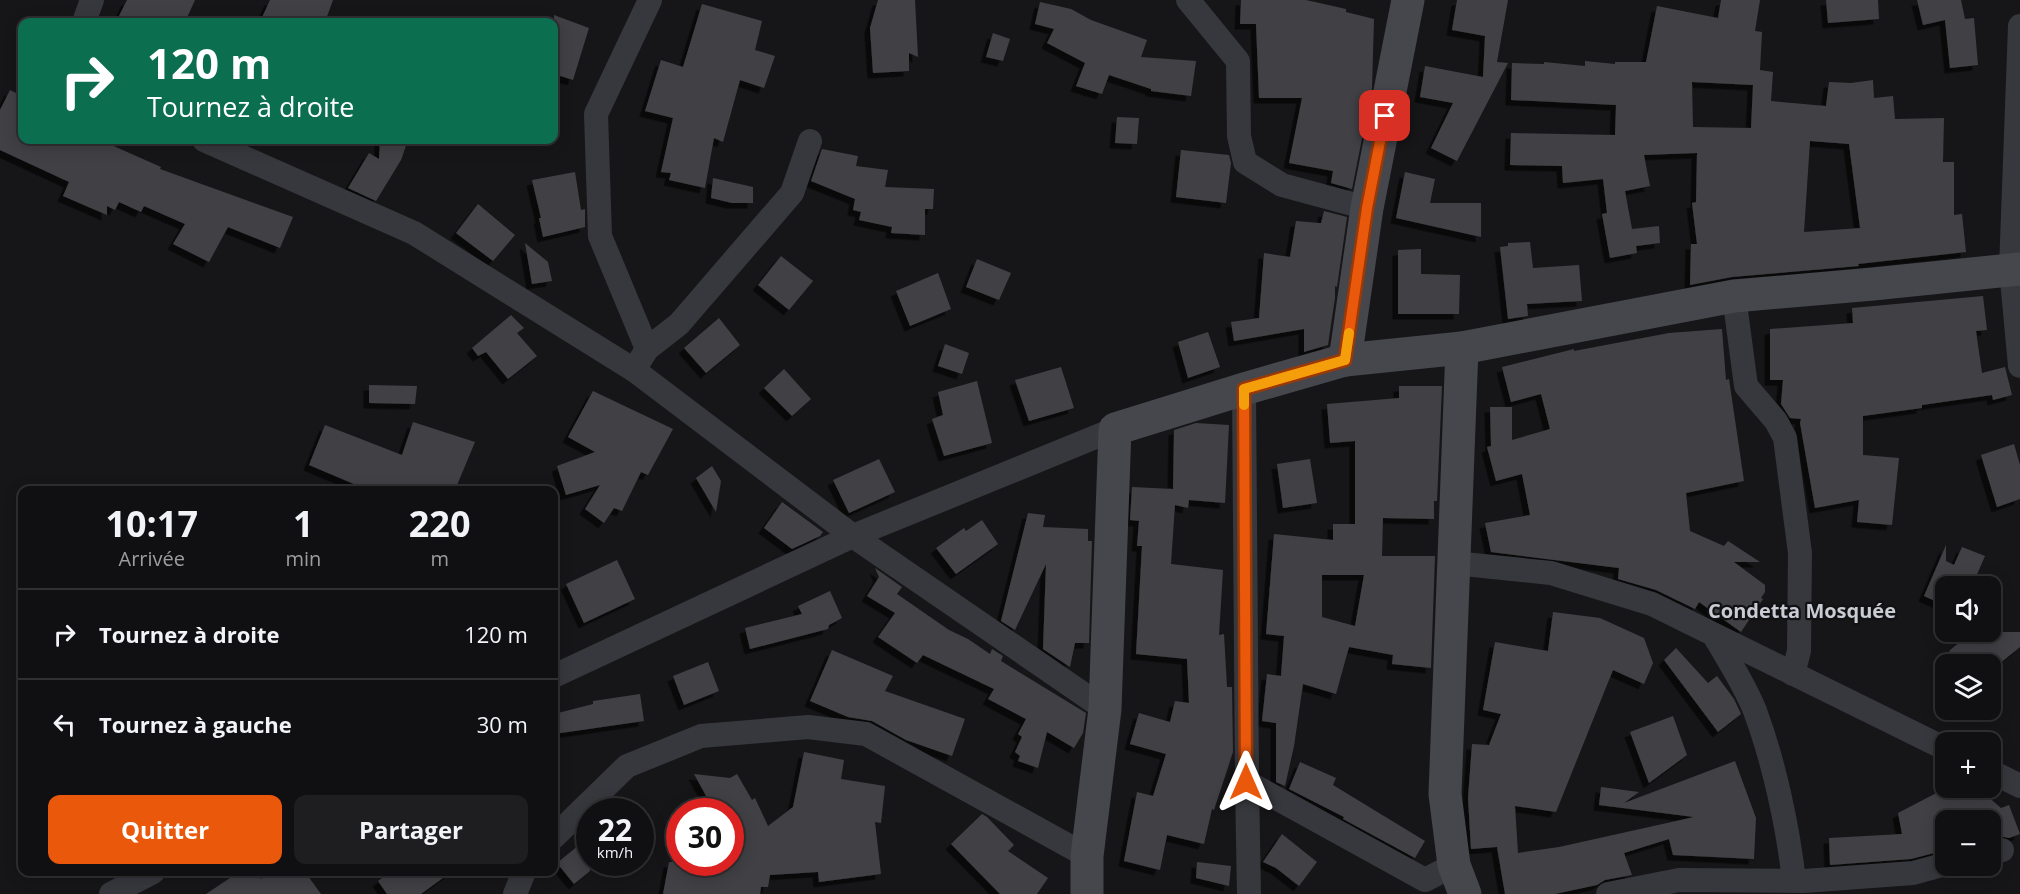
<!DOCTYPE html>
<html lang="fr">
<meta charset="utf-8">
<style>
:root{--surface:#101012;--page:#1e1e20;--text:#f1f3f6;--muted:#9c9d9f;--line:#303032;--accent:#ea580c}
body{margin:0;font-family:"Open Sans",sans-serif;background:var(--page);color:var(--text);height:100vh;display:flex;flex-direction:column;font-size:22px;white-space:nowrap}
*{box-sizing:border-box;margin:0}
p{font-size:20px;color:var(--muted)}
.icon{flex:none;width:33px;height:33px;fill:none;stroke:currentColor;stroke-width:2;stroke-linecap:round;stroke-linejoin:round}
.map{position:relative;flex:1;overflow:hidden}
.side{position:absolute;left:18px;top:486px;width:540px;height:390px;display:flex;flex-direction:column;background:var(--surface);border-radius:12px;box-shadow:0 3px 15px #0003,0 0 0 2px var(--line)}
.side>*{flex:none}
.top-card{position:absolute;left:18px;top:18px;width:540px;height:126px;border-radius:12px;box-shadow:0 3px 15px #0003,0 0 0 2px var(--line);background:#0b6e4f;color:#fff;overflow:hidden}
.controls{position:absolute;left:1935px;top:576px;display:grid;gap:12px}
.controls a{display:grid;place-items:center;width:66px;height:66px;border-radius:12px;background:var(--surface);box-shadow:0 3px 15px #0003,0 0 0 2px var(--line);font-size:30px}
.speed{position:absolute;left:576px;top:798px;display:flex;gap:12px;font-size:30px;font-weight:700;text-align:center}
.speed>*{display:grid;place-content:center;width:78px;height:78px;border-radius:50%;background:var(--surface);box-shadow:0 3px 15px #0003,0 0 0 2px var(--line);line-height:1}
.speed small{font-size:15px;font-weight:400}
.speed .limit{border:9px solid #d22;background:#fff;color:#111}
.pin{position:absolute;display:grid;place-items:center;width:51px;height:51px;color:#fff;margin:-26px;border-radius:12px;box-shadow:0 3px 9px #0006}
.me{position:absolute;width:66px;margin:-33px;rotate:0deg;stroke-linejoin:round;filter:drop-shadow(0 0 4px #0008)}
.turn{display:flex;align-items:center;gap:21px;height:126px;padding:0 30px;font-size:27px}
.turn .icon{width:78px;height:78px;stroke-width:2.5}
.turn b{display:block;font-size:42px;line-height:51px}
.eta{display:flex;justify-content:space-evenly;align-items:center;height:102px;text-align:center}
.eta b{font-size:36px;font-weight:700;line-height:42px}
.button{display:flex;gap:12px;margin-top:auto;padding:12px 30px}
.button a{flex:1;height:69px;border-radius:12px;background:var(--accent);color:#fff;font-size:24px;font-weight:700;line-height:69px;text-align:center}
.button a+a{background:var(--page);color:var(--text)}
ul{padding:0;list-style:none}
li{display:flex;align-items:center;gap:18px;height:90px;padding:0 30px;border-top:2px solid var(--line)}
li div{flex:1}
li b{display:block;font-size:22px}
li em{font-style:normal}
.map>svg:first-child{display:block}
.building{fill:#404145;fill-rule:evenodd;filter:url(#shadow)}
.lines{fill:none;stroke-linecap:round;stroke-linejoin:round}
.street{stroke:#37383d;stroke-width:24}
.secondary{stroke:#45474d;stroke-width:33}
.route-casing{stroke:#983908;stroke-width:15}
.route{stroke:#ea580c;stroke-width:10}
.slow{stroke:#f59e0b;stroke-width:10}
.labels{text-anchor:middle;stroke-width:4.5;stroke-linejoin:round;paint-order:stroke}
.neighbourhood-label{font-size:20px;font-weight:bold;fill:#c9ccd4;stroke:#111113}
</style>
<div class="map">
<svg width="2020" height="894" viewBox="0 0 2020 894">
<defs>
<filter id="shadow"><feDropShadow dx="-5.5" dy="5.5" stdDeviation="0" flood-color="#0009"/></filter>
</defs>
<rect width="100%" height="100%" fill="#161618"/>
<g class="building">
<path d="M127,0H195L185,22H116Z"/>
<path d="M270,0H333L325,22H260Z"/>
<path d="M878,0H915L918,57L909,53V71L873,73L870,28Z"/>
<path d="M1241,0H1306L1346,9V12L1374,19L1372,88L1352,189L1331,183L1333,171L1289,163L1302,98H1259L1256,24H1240Z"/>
<path d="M1457,0H1508L1497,62L1508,63L1457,161L1431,148L1453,103L1420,97L1425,66L1483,77L1485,36L1452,30Z"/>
<path d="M1721,0H1760L1755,31L1762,32L1760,70L1773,72L1771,101L1826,106L1829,82L1851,83L1873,80L1874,98L1893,96L1895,119L1944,118L1943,162H1954V215L1962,214L1966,252L1858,264L1859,266L1732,277L1690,285L1691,244H1697L1692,203L1696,202L1697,153L1644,155L1650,186L1625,191L1632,229L1659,226L1660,243L1636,246L1637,253L1610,258L1602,214L1607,213L1603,179L1563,183L1562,166L1510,165L1511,133L1615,135L1616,105L1511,100L1512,63L1544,64V62L1585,66V61L1615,64V62H1646L1657,6L1718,18ZM1692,82L1753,85L1751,128L1693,127ZM1810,141L1849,144L1860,228L1804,232Z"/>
<path d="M1826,0H1878L1879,19L1828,23Z"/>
<path d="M1917,0H1961L1965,19L1974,18L1978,65L1950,68L1945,20L1923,25Z"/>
<path d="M1040,2L1071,9L1091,20L1147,40L1141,57L1196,61L1191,96L1151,91V89L1109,75L1102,94L1076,86L1085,63L1047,43L1054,29L1035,24Z"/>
<path d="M702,4L762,21L755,50L775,56L764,88L740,80L723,142L714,138L705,188L669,180L671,173L661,172L673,118L645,111L661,60L683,67Z"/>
<path d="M554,15L589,28L573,80L554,74Z"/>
<path d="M993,33L1010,39L1003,61L986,57Z"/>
<path d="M10,90L22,96V140H100L161,167L160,169L293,217L280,248L228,227L209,262L173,244L185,224L144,206L141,212L119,202L115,210L107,206V215L63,196L69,182L0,150V110Z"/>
<path d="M1117,117L1139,118L1137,144L1115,143Z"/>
<path d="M380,140H408L401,160L376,201L348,188L369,153L379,159Z"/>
<path d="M822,149L858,156L856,166L888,170L885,187L934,189L933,209H925V235L891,233L892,227L859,220L861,212L853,210L855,199L811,181Z"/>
<path d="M1181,150L1229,155L1231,163L1226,203L1176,197Z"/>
<path d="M575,172L581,210L585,209V227L543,237L539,218H541L532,180Z"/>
<path d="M1405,172L1435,179L1430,203H1481V237L1396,218Z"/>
<path d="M713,178L753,187V203H732L711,198Z"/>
<path d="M478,204L515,235L493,261L456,233Z"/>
<path d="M1324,211L1347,217L1337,287L1335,286V298L1328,345L1304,352V329L1234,341L1231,322L1259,318L1264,253L1290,257L1296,221L1319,223H1321Z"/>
<path d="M1530,242L1533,268L1579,265L1582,301L1527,304L1528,316L1508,319L1500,247L1508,246V243Z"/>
<path d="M525,243L548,262L552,281L532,284Z"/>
<path d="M1421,249V274L1460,275L1459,314H1398V250Z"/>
<path d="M781,256L813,281L789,310L758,285Z"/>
<path d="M977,259L1011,273L999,300L966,287Z"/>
<path d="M938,273L951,309L910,326L896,291Z"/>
<path d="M1983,296L1987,330L1976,331L1982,373L2005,367L2012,395L1993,400L1992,395L1922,405V408L1863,416V455L1899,458L1892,525L1857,522L1859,500L1815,508L1800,423L1801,419L1790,418L1781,404L1783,380H1770V329L1853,323L1852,308Z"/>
<path d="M511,315L524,328L517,333L537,356L508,379L486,352L478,356L472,348Z"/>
<path d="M719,318L740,345L706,373L684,348Z"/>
<path d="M1722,329L1726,380L1729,379L1744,481L1686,493L1690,531L1724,546L1728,541L1760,562H1734L1765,585V592L1761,598L1763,599L1741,632L1699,602L1695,609L1656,590L1618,579L1619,568L1491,552L1485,523L1530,515L1522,474L1496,481L1487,447L1491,446L1490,407H1512V440L1550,429L1541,394L1511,402L1502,367L1574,349V351L1669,333Z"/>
<path d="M1208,332L1220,367L1188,378L1178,342Z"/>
<path d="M945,344L969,353L962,374L938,366Z"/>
<path d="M1061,367L1074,408L1029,421L1015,380Z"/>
<path d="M784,369L811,399L792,416L764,388Z"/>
<path d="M977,381L992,443L944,456L932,419L943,415L938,392Z"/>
<path d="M369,385L417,386L415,404L369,403Z"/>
<path d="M1399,386H1442L1437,501H1434V519L1383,518L1382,556H1435L1431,668L1392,664L1393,655L1349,647L1336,694L1303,684L1294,746L1285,786L1276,782V723L1262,721L1267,674L1281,676L1284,636L1266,634L1274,534L1333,540V524H1355V441L1330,443L1327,404L1399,398ZM1322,575H1364L1355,626L1322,617Z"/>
<path d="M593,391L673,429L648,475L641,472L622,511L614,508L604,523L585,509L600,485L566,495L557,466L595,452L568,437Z"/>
<path d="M413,422L475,442L455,490H368L309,465L325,425L402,455Z"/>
<path d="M1196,423L1229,425L1225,503L1189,500L1188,508L1175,505L1171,564L1223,570L1219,635L1224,634L1227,687H1232L1233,752L1214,810L1212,809L1204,844L1167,835L1160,870L1124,861L1137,792L1153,796L1166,754L1130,744L1139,713L1170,722L1175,701L1189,703L1187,659L1136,654L1142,546H1137L1139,521L1130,520L1132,487L1173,489L1174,430Z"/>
<path d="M2014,444L2020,465V499L1997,507L1981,455Z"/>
<path d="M879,459L895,492L849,513L833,480Z"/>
<path d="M1310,459L1317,503L1283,508L1277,464Z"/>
<path d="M712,466L721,481L716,512L696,478Z"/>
<path d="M782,502L823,532L820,536L792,549L764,528Z"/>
<path d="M1028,513L1045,515L1043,527L1088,529V541H1092L1089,643H1075L1070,667L1043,649L1046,564L1015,630L1001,621Z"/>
<path d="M982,520L998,544L956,574L936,548L964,528L966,531Z"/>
<path d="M1946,545V561L1954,565L1962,547L1985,556L1972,586H1946V606L1924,596Z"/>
<path d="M617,560L635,599L584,623L566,584Z"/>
<path d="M875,568L902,587L897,594L949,630L968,639L990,654L992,649L1003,656L1001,661L1086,713L1083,733L1074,748L1047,732L1038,768L1018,761L1020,756L1015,752L1022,737L1018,734L1026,719L988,699L994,689L923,655L917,663L878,637L895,613L867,596L879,577Z"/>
<path d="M830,591L842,618L829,625L828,629L750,649L745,628L802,614L798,606Z"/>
<path d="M1553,612L1600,618L1644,638L1653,663L1644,684L1613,670L1556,812L1515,806L1518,853L1559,847L1694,817L1599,805L1601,787L1639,792L1624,803L1735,761L1756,818L1754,859L1673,855L1669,839L1624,853L1632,875L1605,880L1597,885L1555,894H1505L1497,847L1471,849L1468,798L1472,744L1489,745L1501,714L1483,710L1495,642L1548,651Z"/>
<path d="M1972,632H2020V647L1999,664H1961L1949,651Z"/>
<path d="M1676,648L1708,683L1717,676L1734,699L1741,714L1718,732L1664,660Z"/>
<path d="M832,650L893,676L885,691L965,719L952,756L906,740L872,721L848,717L810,701Z"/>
<path d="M708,662L719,691L684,705L673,676Z"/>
<path d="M640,694L644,721L554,734V714L593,704V701Z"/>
<path d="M1673,716L1687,755L1649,783L1630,732Z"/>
<path d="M804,752L844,760L841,779L885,786L881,823L875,822L881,874L819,882L818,872L770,875L768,887H761L760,894H663L669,862H730V812H715L694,774L730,778L737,774L752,800L755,798L768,826L793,807Z"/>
<path d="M1300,762L1336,778L1333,785L1425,841L1415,858L1343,819L1344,817L1289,789Z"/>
<path d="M1946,788H1978L2001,808L2009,805L2020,834L2009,838L1999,836L1990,838V820H1946V850L1911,859L1830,865L1829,838L1902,834L1898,813Z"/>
<path d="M982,814L987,817L1014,845L1008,851L1048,878L1037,894H1000L951,844Z"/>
<path d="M1282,834L1317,862L1299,886L1276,868L1263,862Z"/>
<path d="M590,836V871L574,884L557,863Z"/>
<path d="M1197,862L1231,866L1229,886L1196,878Z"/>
<path d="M239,872H256L261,879L271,872H305L321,894H206Z"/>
<path d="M390,872H451L421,894H387L378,881Z"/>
</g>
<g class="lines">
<g class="street">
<path d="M1188,0L1238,61L1239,136L1245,162L1282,185L1367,208"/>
<path d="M84,22L92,0"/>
<path d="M2020,26L2011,269L2020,366"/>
<path d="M204,140L414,233L634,370L853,536L1105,709"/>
<path d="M1734,296L1746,386L1776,421L1785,438L1800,553L1799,651L1793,674"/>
<path d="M647,349L679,324L792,193L810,141"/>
<path d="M634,370L647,349L600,236L596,114L650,0"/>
<path d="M1244,389L1247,782L1425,880L1454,865"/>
<path d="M1454,563L1551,573L1652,604L1946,749"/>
<path d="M1714,635C1727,658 1746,687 1755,711C1774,762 1788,827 1794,881"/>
<path d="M554,676L853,536L1115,429"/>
<path d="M1990,771L2020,786"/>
<path d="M1247,782L1249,894"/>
<path d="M554,837L627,766L701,736L808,727L866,734L1087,856"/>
<path d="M1990,853L2002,850"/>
<path d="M111,894L153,872"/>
<path d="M515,894L524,872"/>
<path d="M1608,894L1679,880L1804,881L1913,873L1946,864"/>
</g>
<g class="secondary">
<path d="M1462,348L1445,794L1454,865L1465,894"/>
<path d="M1345,360L1367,208L1408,0"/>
<path d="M1087,894V856L1105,709L1115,429L1244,389L1345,360L1462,348L1734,296L1873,284L2020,269"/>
</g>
</g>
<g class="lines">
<defs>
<path id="route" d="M1246,782L1244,389L1345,360L1367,208L1385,116"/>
</defs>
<use href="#route" class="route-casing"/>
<use href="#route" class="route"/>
<path class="slow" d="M1244,405V389L1345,360L1349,333"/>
</g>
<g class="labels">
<g class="neighbourhood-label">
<text x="1802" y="618">Сondetta Mosquée</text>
</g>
</g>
</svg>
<div class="controls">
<a><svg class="icon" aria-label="sound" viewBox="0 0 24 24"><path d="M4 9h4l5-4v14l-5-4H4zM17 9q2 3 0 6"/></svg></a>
<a><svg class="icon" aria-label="layers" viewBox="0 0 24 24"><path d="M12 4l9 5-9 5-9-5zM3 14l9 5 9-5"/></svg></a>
<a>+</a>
<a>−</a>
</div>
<div class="speed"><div>22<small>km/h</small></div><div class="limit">30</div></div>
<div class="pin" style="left:1385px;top:116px;background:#d93025"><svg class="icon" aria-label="arrive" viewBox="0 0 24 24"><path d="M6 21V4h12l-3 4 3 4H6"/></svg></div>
<svg class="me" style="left:1246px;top:782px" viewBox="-20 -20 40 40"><path d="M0-17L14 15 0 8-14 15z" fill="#ea580c" stroke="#fff" stroke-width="4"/></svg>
<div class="top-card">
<div class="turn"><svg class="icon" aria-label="right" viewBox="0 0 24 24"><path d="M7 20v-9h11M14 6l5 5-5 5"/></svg><div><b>120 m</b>Tournez à droite</div></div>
</div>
<section class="side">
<div class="eta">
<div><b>10:17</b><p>Arrivée</p></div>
<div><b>1</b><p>min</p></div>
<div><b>220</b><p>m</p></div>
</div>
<ul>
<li><svg class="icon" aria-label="right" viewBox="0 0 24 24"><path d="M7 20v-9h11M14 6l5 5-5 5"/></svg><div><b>Tournez à droite</b></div><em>120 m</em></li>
<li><svg class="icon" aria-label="left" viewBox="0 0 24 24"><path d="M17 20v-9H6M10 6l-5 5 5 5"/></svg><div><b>Tournez à gauche</b></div><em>30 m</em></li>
</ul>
<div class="button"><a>Quitter</a><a>Partager</a></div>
</section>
</div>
